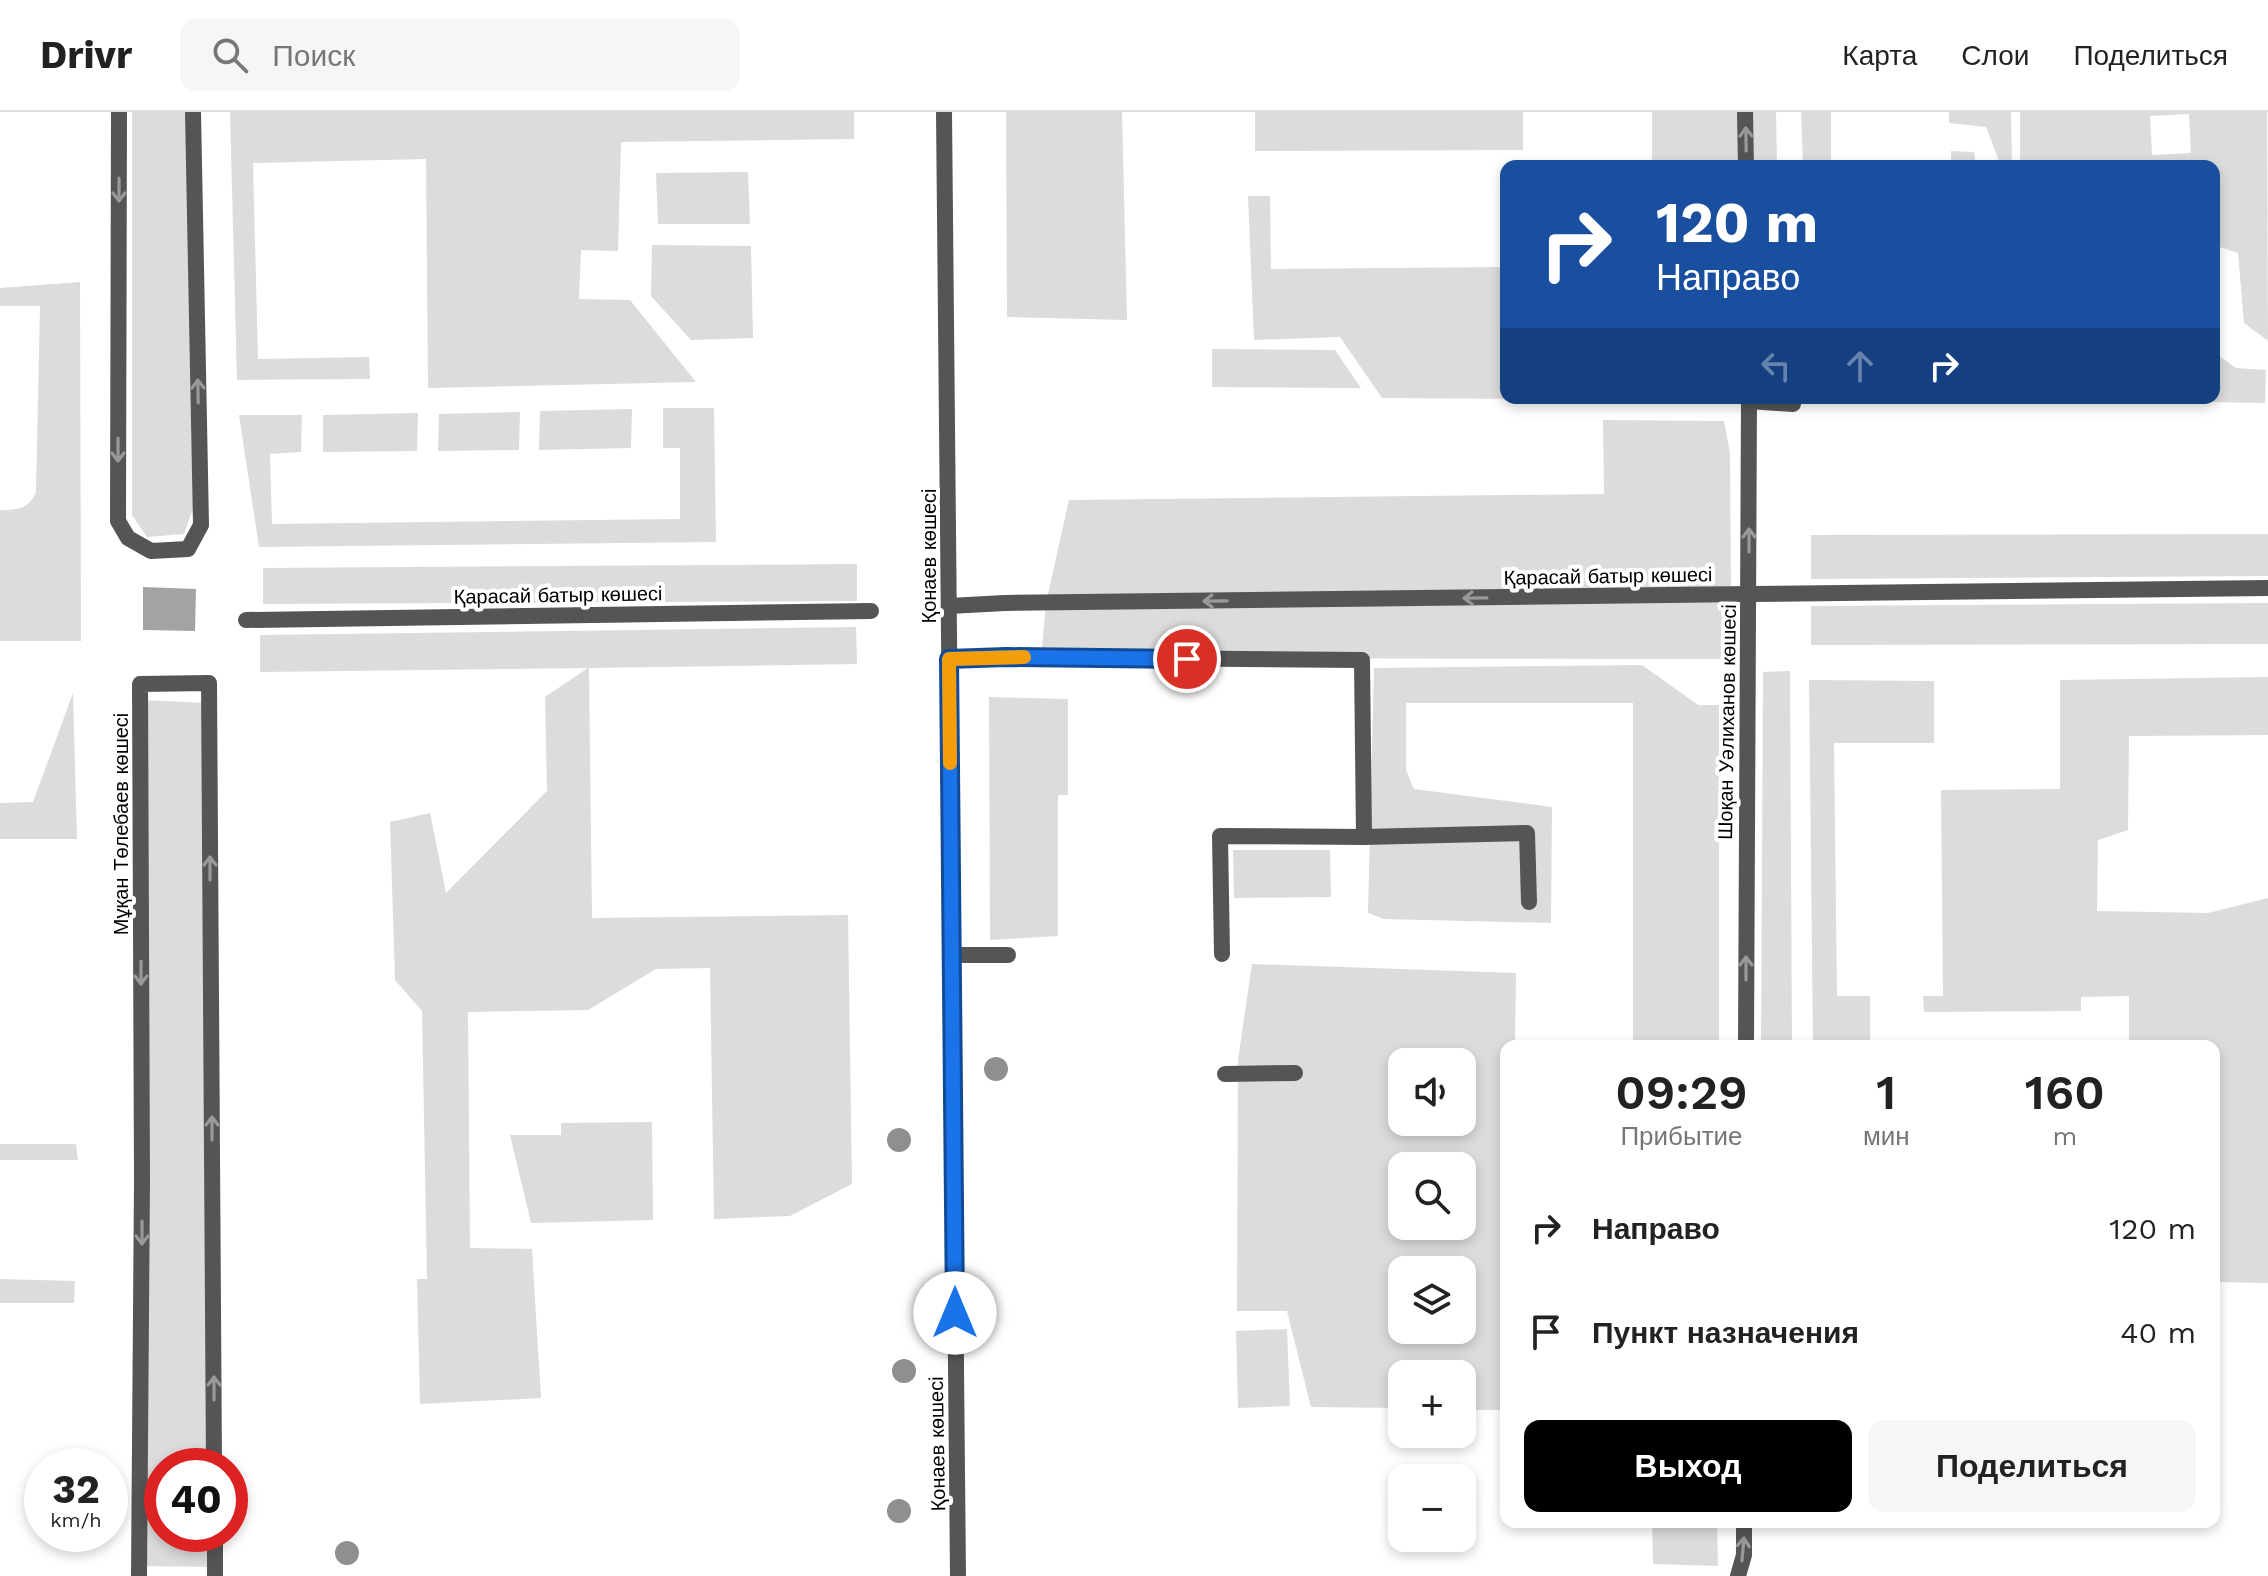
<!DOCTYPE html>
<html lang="ru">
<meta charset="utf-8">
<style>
:root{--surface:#fff;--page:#f6f6f6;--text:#222;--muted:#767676;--line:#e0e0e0;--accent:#000}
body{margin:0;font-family:"Work Sans",sans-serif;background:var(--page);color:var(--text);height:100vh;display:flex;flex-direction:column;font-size:30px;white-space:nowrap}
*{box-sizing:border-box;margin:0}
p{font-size:26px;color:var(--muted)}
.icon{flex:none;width:44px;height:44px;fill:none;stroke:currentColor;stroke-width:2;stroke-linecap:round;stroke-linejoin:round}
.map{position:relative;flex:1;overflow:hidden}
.sheet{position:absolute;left:1500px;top:928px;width:720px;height:488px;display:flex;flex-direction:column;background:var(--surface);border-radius:16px;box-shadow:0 4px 12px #0003}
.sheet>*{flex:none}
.banner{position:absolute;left:1500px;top:48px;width:720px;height:244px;border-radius:16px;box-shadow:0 4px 12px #0003;background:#1a4fa0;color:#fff;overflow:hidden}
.buttons{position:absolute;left:1388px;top:936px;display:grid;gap:16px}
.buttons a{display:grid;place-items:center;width:88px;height:88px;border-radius:16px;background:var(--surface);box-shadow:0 4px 12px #0003;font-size:40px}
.speed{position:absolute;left:24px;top:1336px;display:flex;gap:16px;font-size:40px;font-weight:700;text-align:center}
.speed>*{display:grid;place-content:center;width:104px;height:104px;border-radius:50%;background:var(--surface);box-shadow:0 4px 12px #0003;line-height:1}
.speed small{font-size:20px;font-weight:400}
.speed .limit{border:12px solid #d22;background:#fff;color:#111}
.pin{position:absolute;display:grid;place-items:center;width:68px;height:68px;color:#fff;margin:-34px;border:4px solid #fff;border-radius:50%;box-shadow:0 2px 8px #0007}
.me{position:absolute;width:88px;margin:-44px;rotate:0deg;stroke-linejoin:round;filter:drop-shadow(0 0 6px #0008)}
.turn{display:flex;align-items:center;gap:28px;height:168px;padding:0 24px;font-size:36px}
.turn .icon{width:104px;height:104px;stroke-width:2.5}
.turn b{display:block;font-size:56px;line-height:68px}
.lanes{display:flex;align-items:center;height:76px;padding:0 24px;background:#0003;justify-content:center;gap:40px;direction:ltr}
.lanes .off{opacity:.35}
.eta{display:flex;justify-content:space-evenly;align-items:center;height:136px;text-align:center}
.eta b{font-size:48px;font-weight:600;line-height:56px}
.primary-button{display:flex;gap:16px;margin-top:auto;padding:16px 24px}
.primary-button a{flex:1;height:92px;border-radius:16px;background:var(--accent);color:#fff;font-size:32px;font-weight:600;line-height:92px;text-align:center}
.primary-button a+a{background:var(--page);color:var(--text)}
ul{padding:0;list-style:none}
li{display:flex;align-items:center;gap:24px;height:104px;padding:0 24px}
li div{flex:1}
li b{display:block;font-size:30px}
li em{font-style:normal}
header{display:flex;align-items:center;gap:48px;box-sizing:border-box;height:112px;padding:0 40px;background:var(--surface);border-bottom:2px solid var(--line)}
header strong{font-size:38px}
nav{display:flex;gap:44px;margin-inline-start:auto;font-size:28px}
.search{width:560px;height:72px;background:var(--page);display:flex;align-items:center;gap:20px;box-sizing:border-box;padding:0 28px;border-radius:16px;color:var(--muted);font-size:30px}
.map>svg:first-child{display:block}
.green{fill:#dcdcdc;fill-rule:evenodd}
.water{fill:#a3a3a3}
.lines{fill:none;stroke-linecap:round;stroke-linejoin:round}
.service{stroke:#555;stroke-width:16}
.pedestrian{stroke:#555;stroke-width:16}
.minor{stroke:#555;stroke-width:16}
.tertiary{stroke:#555;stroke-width:16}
.tree{fill:#8f8f8f}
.oneway{stroke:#999}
.route-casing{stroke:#114b97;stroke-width:20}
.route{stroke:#1a73e8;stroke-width:14}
.slow{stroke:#f59e0b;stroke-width:14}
.labels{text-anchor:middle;stroke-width:8;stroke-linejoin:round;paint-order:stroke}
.street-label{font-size:20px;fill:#000;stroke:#fff}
</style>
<header>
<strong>Drivr</strong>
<div class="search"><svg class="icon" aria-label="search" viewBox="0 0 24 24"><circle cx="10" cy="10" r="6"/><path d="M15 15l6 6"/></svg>Поиск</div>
<nav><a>Карта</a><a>Слои</a><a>Поделиться</a></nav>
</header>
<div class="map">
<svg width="2268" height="1464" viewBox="0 0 2268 1464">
<rect width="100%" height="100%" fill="#fff"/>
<g class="green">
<path d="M132,0H186L193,397L184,422L147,425L132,403Z"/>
<path d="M230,0H854V27L621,30L618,139L581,138L579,187L630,188L696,270L428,276L426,47L253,51L258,247L369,245L370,267L237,268Z"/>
<path d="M1006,0H1122L1127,208L1007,205Z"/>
<path d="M1255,0H1523V38L1255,39Z"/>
<path d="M1652,0H1776L1777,54H1652Z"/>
<path d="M1801,0H1831V54H1803Z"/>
<path d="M1949,0H2011L2012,54H2001L1986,15L1949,11Z"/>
<path d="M2020,0H2267L2268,229L2244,211L2238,141L2214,133V113L2219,112V87H2214V54H2020ZM2189,2L2191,41L2152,43L2150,4Z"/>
<path d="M1951,39L1974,40L1976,54H1951Z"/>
<path d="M748,60L750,112H658L656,61Z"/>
<path d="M1248,84H1270L1271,157L1506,155V286H1694V288L1382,286L1340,225L1254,228Z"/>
<path d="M652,133L751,134L753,226L691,228L651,184Z"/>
<path d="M80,170L81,529H0V398C17,398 29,397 36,380L40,194H0V176Z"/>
<path d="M1212,237L1335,238L1361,276L1212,275Z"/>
<path d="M2214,240L2236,256L2266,258L2265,291L1967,286H2214Z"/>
<path d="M663,296H714L716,430L259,435L239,303H302L301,340L270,342L272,412L680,407V336H663Z"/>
<path d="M632,297L631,336L539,338L540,299Z"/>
<path d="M520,300L519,338L438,339L439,302Z"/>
<path d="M418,301L417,339L323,340V303Z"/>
<path d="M1603,308L1724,309L1730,341L1731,482L1728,547L1041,546L1046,491L1069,388L1604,382Z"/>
<path d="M2268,422V464L1811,467V423Z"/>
<path d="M857,452V489L263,492V456Z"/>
<path d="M2268,491V532L1811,533V494Z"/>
<path d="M856,515L857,552L589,556L592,806L848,803L852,1072L790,1104L714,1107L710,856L656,857L588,898L468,900L470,1136L532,1137L541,1286L420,1292L417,1167H427L422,899L395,868L390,710L430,701L446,781L547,679L545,585L588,556L260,560V523Z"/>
<path d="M1642,553L1698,593H1719V934H1633V591H1406V658L1414,677L1552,695L1551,811L1384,807L1368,801L1374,556Z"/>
<path d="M1790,559L1792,934H1761L1763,560Z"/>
<path d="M2268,565V623L2129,624L2128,718L2098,728L2097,799L2208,801L2268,786V1171L2215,1170L2214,1315V934H2129V884L2081,885V899L1924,900L1923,884H1943L1941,678L2060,677V568Z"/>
<path d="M1809,568L1934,569V631H1834L1837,884H1870V934H1813Z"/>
<path d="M73,581L77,727H0V691L33,690Z"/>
<path d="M989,585L1068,587V683H1058V824L990,828Z"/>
<path d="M140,588L209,591L214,1354H162V1422H215V1455L138,1454Z"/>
<path d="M1330,738L1331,785L1234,786L1233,738Z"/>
<path d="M1252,852L1516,861L1515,934H1506V1298H1462V1262H1402V1296L1311,1295L1287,1199H1237L1238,948ZM1402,950H1462V1010H1402ZM1402,1054H1462V1114H1402ZM1402,1158H1462V1218H1402Z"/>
<path d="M652,1010L653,1108L531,1111L510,1023H561V1011Z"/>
<path d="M0,1032H76L78,1048H0Z"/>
<path d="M0,1167L75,1169L74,1191H0Z"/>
<path d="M1287,1217L1290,1294L1238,1296L1236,1219Z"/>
<path d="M1652,1410H1717L1718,1454L1653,1452Z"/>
</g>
<path class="water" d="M143,475L196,477L195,519L143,518Z"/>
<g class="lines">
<g class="service">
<path d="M1749,289L1793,292"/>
<path d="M949,547L1006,545L1362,548L1364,725L1220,724L1222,842"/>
<path d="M1364,725L1527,721L1529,790"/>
<path d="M953,843H1008"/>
<path d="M1225,962L1295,961"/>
</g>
<g class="pedestrian">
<path d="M1749,482L2268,476"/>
<path d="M246,508L871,499"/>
</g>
<g class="minor">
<path d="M119,0L118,409L128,426L151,439L188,437L201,413L193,0"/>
<path d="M1745,0L1746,54"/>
<path d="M949,494L1005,491L1749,482"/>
<path d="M1746,934L1749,286"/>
<path d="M215,1422V1464"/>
<path d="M139,1464L142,1068L140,572L209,571L214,1354"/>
<path d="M1738,1464L1744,1443V1410"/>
</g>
<path class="tertiary" d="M944,0L958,1464"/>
</g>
<g class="tree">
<circle cx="996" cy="957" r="12"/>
<circle cx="899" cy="1028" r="12"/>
<circle cx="904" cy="1259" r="12"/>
<circle cx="899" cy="1399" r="12"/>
<circle cx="347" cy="1441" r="12"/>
</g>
<defs><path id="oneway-shaft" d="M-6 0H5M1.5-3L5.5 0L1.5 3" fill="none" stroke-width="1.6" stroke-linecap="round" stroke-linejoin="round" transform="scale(2)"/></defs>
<g class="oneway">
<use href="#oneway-shaft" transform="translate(1746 27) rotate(-91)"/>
<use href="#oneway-shaft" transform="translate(119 78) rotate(90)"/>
<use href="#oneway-shaft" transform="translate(198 279) rotate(-91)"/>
<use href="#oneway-shaft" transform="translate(118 338) rotate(90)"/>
<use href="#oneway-shaft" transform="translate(1749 428) rotate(-90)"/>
<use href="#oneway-shaft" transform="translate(1475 486) rotate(179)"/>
<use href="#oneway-shaft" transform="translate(1215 489) rotate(179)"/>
<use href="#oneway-shaft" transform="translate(210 756) rotate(-90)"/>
<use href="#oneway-shaft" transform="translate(1746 856) rotate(-90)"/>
<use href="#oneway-shaft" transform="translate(141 861) rotate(90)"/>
<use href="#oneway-shaft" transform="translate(212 1016) rotate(-90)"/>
<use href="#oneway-shaft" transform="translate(142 1121) rotate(90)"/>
<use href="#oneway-shaft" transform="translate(214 1276) rotate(-90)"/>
<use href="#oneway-shaft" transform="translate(1743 1437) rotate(-85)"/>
</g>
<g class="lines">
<defs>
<path id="route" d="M955,1201L949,547L1006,545L1187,547"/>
</defs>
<use href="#route" class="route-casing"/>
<use href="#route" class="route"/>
<path class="slow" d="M950,651L949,547L1024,545"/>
</g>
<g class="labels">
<g class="street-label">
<text transform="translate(929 444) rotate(-90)" y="7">Қонаев көшесі</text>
<text transform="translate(1608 464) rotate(-1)" y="7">Қарасай батыр көшесі</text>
<text transform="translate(558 483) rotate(-1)" y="7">Қарасай батыр көшесі</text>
<text transform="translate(1727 610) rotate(-89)" y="7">Шоқан Уәлиханов көшесі</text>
<text transform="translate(121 712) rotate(-90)" y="7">Мұқан Төлебаев көшесі</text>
<text transform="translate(937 1332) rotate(-91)" y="7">Қонаев көшесі</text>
</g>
</g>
</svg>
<div class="buttons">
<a><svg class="icon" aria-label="sound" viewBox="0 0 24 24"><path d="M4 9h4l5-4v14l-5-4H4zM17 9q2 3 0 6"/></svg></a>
<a><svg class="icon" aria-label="search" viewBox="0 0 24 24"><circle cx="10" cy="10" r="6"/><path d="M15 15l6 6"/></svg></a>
<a><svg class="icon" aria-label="layers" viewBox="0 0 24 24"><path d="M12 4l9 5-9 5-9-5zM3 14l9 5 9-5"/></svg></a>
<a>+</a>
<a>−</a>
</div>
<div class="speed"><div>32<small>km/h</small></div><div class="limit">40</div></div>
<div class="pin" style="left:1187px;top:547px;background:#d93025"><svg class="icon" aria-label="arrive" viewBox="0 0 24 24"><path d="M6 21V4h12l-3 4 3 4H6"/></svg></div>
<svg class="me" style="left:955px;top:1201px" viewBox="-20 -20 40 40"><circle r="19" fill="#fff"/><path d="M0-13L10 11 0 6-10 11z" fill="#1a73e8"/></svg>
<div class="banner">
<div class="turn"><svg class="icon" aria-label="right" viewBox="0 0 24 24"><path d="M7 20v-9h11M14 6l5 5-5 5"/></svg><div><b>120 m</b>Направо</div></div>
<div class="lanes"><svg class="icon off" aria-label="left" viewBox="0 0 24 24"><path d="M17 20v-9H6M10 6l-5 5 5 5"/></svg><svg class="icon off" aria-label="ahead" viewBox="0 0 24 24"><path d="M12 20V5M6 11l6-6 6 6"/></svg><svg class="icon" aria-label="right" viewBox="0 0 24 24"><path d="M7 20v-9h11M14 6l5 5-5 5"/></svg></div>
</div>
<section class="sheet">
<div class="eta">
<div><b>09:29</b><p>Прибытие</p></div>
<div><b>1</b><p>мин</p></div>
<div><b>160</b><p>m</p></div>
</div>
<ul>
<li><svg class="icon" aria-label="right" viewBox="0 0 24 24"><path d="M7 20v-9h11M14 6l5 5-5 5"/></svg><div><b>Направо</b></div><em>120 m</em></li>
<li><svg class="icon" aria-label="arrive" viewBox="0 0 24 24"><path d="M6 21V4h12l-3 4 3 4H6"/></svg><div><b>Пункт назначения</b></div><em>40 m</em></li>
</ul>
<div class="primary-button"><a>Выход</a><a>Поделиться</a></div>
</section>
</div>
